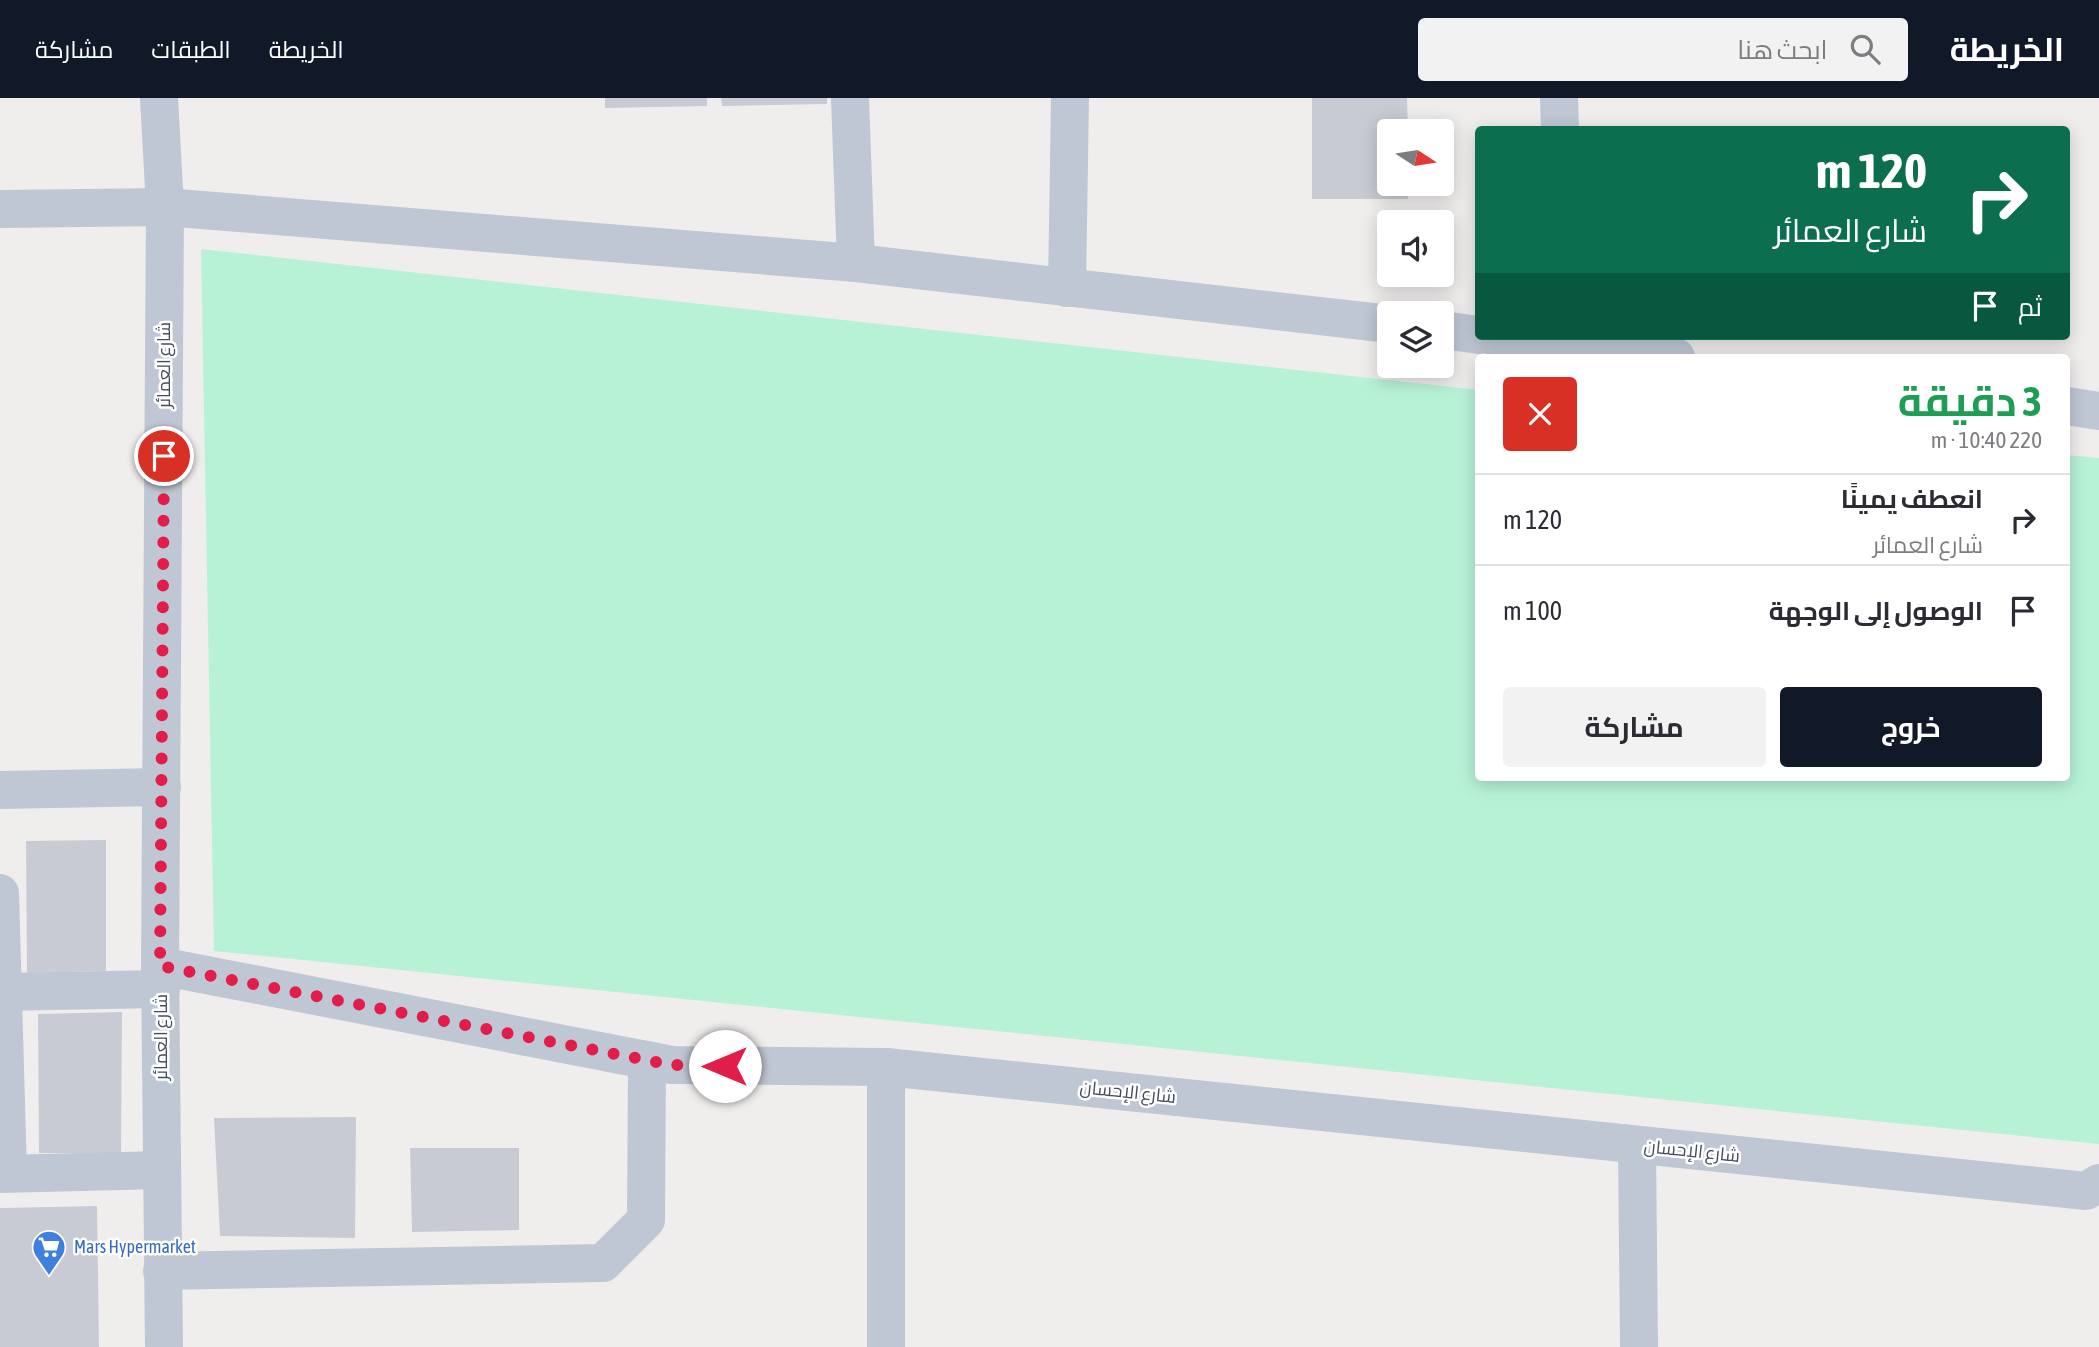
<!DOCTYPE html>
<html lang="ar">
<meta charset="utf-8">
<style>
:root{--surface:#fff;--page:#f2f2f3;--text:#2b2b33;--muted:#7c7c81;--line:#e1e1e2;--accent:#111827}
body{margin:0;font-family:"Asap Condensed",Cairo,sans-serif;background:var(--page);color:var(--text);direction:rtl;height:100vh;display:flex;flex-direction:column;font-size:26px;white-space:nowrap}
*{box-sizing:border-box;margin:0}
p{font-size:23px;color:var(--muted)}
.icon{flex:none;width:38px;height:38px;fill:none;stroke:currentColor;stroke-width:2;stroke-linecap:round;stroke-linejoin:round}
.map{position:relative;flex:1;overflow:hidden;direction:ltr}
.sheet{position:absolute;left:1475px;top:256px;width:595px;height:427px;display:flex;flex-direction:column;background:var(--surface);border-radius:7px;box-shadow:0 4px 18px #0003;direction:rtl}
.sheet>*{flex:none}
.top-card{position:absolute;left:1475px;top:28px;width:595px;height:214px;border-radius:7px;box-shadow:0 4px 18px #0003;direction:rtl;background:#0b6e4f;color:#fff;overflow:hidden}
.needle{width:46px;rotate:102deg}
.controls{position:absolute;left:1377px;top:21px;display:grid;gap:14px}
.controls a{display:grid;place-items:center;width:77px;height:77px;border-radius:7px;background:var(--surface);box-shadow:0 4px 18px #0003;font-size:35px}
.pin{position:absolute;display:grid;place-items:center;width:60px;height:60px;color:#fff;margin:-30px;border:4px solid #fff;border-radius:50%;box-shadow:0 2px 7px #0007}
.me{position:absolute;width:77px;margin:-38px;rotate:270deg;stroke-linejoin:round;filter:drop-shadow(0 0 5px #0008)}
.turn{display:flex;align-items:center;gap:24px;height:147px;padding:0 28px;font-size:32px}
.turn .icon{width:91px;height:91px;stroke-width:2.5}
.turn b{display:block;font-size:49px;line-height:60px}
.then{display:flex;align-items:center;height:66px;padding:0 28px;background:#0003;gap:14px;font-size:26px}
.round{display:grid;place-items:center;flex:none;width:74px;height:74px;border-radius:7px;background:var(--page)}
.headline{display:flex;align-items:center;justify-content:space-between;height:119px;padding:0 28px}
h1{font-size:42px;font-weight:700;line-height:52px;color:#1e9e55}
.primary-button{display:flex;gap:14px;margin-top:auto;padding:14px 28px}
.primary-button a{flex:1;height:80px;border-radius:7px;background:var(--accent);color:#fff;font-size:28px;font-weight:700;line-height:80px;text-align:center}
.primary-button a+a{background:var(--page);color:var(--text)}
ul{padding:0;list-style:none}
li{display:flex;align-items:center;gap:21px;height:91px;padding:0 28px;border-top:2px solid var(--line)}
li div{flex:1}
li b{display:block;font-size:26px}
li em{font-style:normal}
header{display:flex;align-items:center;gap:42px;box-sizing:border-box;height:98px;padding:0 35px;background:var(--accent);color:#fff}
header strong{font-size:33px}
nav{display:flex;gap:38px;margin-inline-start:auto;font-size:24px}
.search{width:490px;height:63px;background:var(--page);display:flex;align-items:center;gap:18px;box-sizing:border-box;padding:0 24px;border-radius:7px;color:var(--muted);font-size:26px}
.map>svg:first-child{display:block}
.green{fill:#b7f2d7}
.building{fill:#c9cbd4}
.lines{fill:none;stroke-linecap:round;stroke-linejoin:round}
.minor{stroke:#bfc7d4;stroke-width:38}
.route{stroke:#e11d48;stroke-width:12;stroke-dasharray:0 21.6}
.labels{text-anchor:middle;stroke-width:5;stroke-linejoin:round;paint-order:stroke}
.street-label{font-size:18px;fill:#444d5c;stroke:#fff}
.shop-label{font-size:18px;fill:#366cbe;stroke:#fff;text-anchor:start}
</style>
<header>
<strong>الخريطة</strong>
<div class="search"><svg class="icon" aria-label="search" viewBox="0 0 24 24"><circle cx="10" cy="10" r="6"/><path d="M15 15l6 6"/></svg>ابحث هنا</div>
<nav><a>الخريطة</a><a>الطبقات</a><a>مشاركة</a></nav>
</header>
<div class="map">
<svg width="2099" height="1249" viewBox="0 0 2099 1249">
<rect width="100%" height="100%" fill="#f0eded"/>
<path class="green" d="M201,151L1479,292V679H2067V357L2099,360V1046L214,853Z"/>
<g class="building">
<path d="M605,0H707V8L605,10Z"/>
<path d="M721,0H827V6L722,8Z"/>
<path d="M1312,0H1407L1408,33H1390V86H1408V101H1312Z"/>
<path d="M106,742V873L27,875L26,743Z"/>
<path d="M122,914L121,1055H39L38,916Z"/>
<path d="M356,1019L355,1140L220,1138L214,1020Z"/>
<path d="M410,1050H519V1132L412,1134Z"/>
<path d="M97,1108L99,1249H0V1110Z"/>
</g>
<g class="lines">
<g class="minor">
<path d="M159,0L165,109L160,868L164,1249"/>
<path d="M850,0L856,165"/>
<path d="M1559,0L1560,32"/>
<path d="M0,111L165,109L856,165L1390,226"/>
<path d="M1067,190L1070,0"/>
<path d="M1442,232L1479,237"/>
<path d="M1492,238L1676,259"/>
<path d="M2067,308L2099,313"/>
<path d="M0,692L162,689"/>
<path d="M0,795L8,1075"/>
<path d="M160,868L672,967L886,969L2086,1093L2099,1085"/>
<path d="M0,894L161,891"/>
<path d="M886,969V1249"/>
<path d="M1637,1048L1639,1249"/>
<path d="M0,1076L162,1072"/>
<path d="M162,1173L603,1165L646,1122L647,962"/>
</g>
</g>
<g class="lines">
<path class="route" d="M164,358L160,868L672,967L725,968"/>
</g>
<defs>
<symbol id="supermarket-pin" viewBox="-11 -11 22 30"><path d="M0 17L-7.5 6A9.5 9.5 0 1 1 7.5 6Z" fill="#3f7fe0" stroke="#fff"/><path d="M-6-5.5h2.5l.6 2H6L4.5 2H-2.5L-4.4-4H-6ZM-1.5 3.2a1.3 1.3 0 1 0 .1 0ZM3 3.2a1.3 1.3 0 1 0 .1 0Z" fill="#fff"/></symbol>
</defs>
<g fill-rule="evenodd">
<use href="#supermarket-pin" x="30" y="1130" width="38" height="52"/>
</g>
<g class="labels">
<g class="street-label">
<text transform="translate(164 267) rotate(-90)" y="6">شارع العمائر</text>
<text transform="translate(161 939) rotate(-90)" y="6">شارع العمائر</text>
<text transform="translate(1128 994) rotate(6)" y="6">شارع الإحسان</text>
<text transform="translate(1692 1053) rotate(6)" y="6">شارع الإحسان</text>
</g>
<g class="shop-label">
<text x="74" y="1155">Mars Hypermarket</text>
</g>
</g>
</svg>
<div class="controls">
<a><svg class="needle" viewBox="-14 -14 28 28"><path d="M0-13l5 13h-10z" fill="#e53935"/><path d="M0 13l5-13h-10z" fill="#7c7c81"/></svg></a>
<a><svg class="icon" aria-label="sound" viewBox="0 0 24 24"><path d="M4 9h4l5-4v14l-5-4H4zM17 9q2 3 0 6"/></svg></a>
<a><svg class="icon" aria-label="layers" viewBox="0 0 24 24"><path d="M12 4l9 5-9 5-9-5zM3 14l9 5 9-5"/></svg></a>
</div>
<div class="pin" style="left:164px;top:358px;background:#d93025"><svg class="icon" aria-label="arrive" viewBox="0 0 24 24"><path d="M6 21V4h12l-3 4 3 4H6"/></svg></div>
<svg class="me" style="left:725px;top:968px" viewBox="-20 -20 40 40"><circle r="19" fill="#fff"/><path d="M0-13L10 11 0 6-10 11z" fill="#e11d48"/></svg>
<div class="top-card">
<div class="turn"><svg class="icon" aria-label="right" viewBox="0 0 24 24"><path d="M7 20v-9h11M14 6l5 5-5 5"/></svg><div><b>120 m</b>شارع العمائر</div></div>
<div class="then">ثم<svg class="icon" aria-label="arrive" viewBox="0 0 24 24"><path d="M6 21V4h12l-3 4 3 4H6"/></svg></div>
</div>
<section class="sheet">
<div class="headline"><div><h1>3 دقيقة</h1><p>220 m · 10:40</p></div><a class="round" style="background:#d93025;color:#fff"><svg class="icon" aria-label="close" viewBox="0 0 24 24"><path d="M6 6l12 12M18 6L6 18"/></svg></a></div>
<ul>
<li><svg class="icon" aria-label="right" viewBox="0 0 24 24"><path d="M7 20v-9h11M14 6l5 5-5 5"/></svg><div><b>انعطف يمينًا</b><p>شارع العمائر</p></div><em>120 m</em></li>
<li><svg class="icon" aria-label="arrive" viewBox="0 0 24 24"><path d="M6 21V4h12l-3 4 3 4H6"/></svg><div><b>الوصول إلى الوجهة</b></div><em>100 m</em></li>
</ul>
<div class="primary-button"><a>خروج</a><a>مشاركة</a></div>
</section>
</div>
